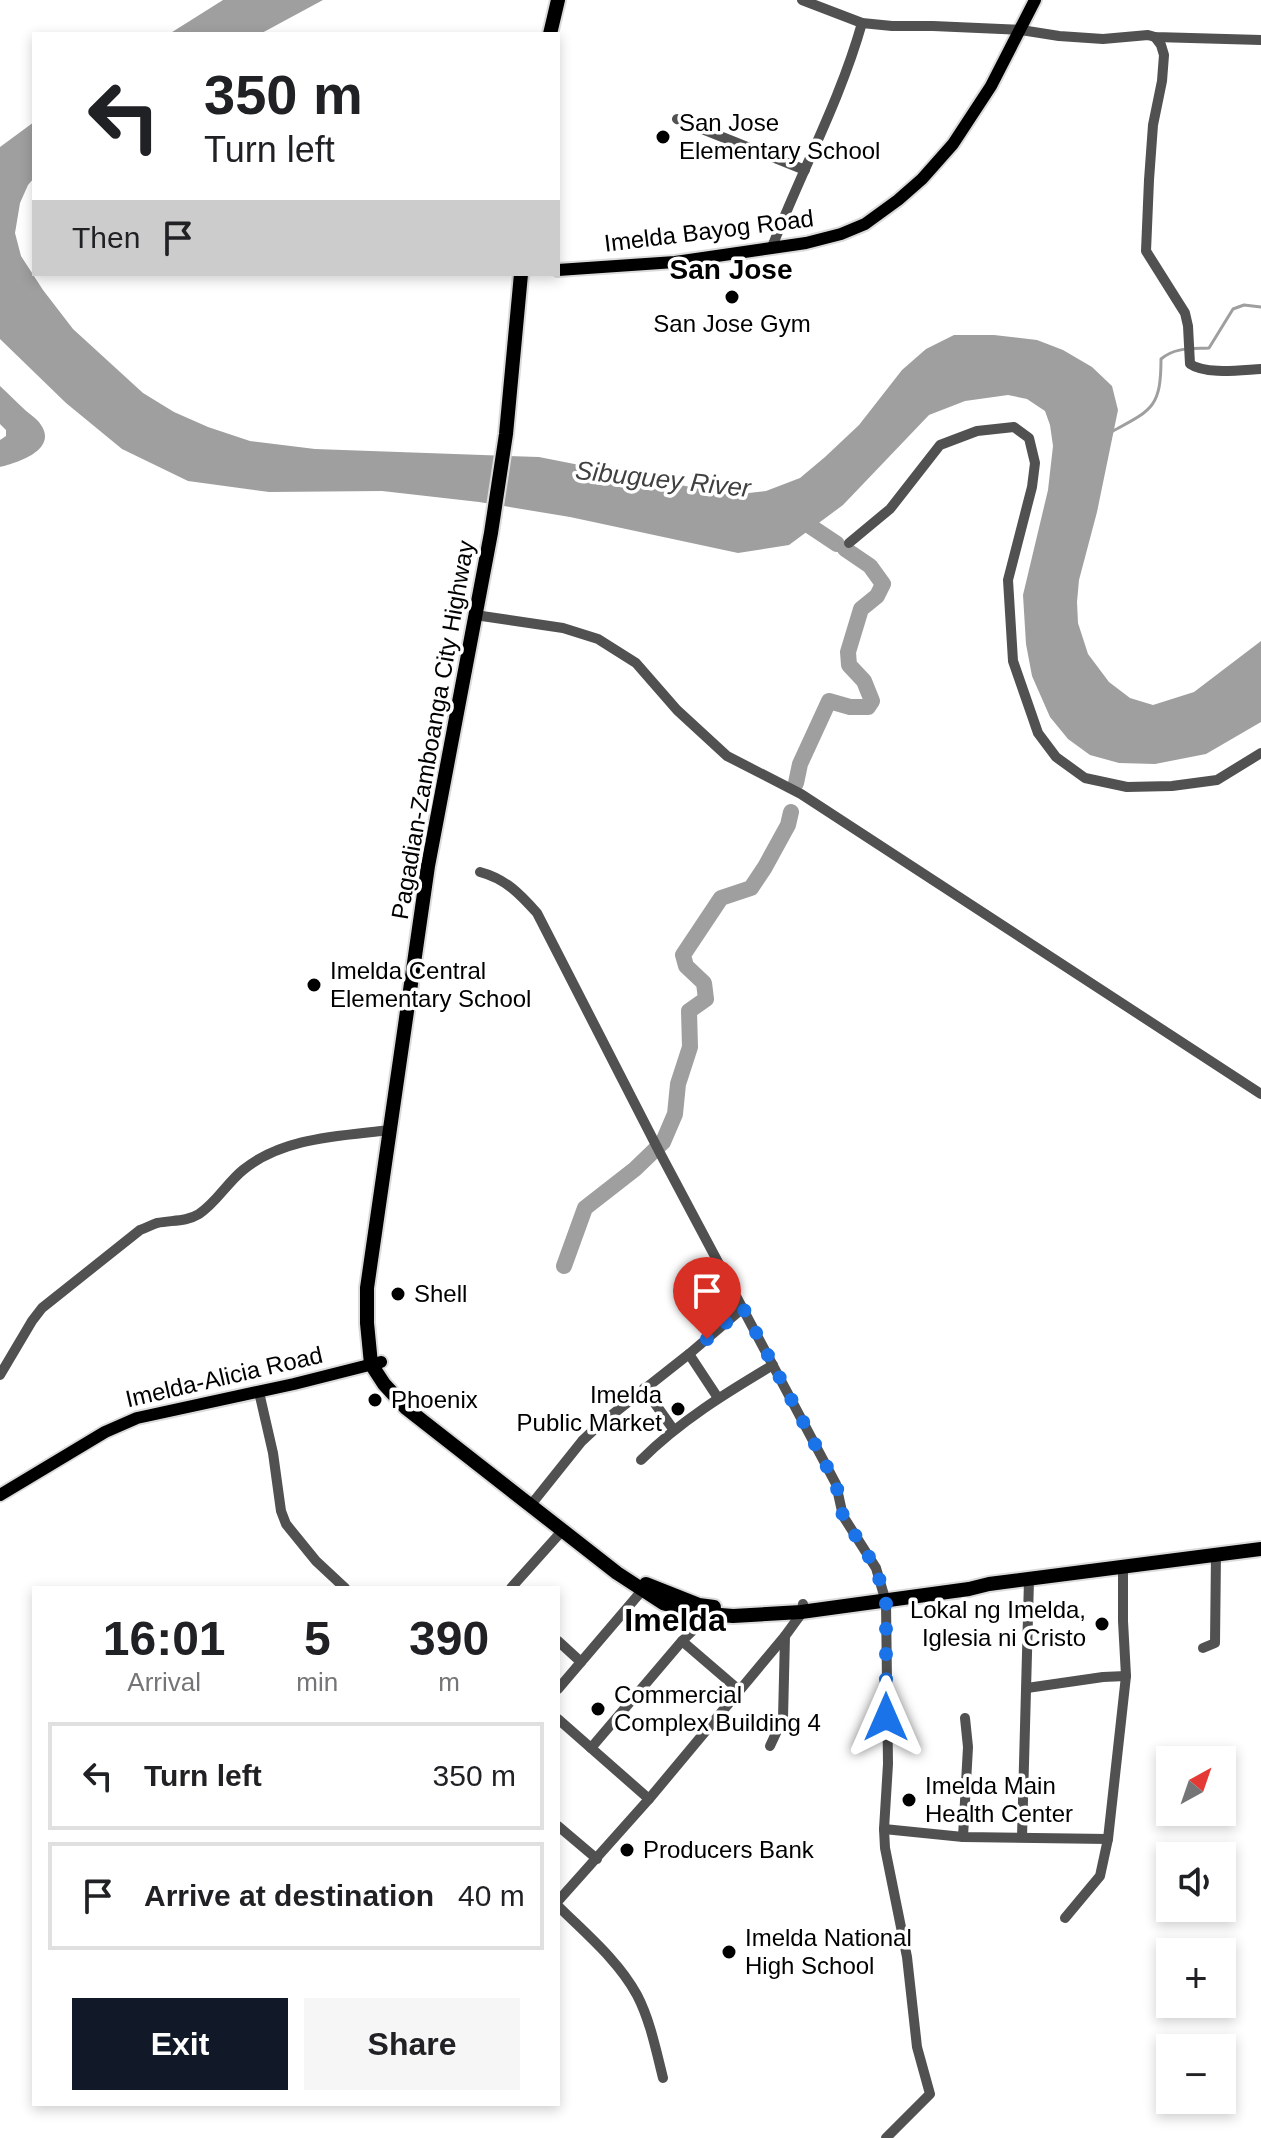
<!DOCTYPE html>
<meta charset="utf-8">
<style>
:root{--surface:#fff;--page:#f6f6f6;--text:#202124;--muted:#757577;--line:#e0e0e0;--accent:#111827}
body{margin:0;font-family:Helvetica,sans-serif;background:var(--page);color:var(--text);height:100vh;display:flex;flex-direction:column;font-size:30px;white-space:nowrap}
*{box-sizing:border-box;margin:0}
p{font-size:26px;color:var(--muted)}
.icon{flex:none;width:44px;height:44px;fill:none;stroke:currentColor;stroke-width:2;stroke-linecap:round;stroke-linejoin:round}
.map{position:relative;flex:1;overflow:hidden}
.sheet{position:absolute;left:32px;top:1586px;width:528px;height:520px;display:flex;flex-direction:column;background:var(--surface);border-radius:0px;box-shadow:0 4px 12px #0003}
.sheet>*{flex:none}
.guide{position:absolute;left:32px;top:32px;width:528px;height:244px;border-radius:0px;box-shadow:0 4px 12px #0003;background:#fff;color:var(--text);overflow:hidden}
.needle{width:52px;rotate:40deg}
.tools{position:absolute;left:1156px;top:1746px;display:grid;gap:16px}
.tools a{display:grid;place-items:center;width:80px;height:80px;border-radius:0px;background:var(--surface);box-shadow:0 4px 12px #0003;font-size:40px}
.pin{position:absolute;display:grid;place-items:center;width:68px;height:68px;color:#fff;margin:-82px -34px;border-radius:50% 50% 50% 0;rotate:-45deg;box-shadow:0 0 8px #0007}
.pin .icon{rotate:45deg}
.me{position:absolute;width:88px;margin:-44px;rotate:0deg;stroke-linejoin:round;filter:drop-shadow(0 0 6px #0008)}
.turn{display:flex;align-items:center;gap:28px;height:168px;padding:0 40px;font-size:36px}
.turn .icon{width:104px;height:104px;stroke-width:2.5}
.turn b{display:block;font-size:56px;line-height:68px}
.then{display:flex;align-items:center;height:76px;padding:0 40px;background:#0003;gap:16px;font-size:30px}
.eta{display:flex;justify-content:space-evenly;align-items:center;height:136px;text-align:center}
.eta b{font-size:48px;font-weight:800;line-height:56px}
.action{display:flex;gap:16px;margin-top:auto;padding:16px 40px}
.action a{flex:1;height:92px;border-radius:0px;background:var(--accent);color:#fff;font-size:32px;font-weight:800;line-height:92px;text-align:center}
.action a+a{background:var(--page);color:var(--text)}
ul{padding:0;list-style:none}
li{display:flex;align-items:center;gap:24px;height:108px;margin:0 16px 12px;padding:0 24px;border:4px solid var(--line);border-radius:0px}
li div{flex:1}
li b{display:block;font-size:30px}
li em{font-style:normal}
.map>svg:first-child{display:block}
.water{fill:#9f9f9f}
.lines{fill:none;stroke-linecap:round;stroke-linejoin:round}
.stream{stroke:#9f9f9f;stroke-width:3}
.river{stroke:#9f9f9f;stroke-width:16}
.major-casing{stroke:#dbdbdb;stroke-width:16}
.highway-casing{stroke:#dbdbdb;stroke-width:18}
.minor{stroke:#515151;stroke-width:10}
.major{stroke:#000;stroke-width:12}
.highway{stroke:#000;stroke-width:14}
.route{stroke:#1a73e8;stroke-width:14;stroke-dasharray:0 25.2}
.poi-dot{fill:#000;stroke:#fff;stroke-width:3}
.labels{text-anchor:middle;stroke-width:7;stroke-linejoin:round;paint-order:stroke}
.poi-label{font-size:24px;fill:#000;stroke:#fff;text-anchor:start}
.street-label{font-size:24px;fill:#000;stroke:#fff}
.water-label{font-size:26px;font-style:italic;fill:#404040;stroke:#fff}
.quarter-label{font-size:28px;font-weight:bold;fill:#000;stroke:#fff}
.district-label{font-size:32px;font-weight:bold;fill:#000;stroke:#fff}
</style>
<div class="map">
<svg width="1261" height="2138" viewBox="0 0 1261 2138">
<rect width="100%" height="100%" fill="#fff"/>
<g class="water">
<path d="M223,0H323L260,34H169Z"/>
<path d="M34,122V178L28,185L20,203L15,233L21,256L43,290L73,329L143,393L174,412L208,427L250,441L315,449L539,457L731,495L766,491L800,478L825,457L859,425L902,370L926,349L954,335H994L1037,340L1063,350L1092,367L1112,386L1118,410L1097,512L1079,580L1077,602L1078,623L1088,654L1109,682L1130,698L1153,705L1194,692L1261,641V722L1206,754L1155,764L1119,763L1090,755L1068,739L1050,717L1032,676L1026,644L1023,595L1048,490L1053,446L1050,425L1045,411L1027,399L1008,395L965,401L929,415L843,505L789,545L738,553L570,517L479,502L382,491L269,492L188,481L122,449L66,403L0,339V147Z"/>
<path d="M0,386C8,393 15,401 23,408C29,414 37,418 41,425C58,450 17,463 0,467V440L6,436V430L0,424Z"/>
</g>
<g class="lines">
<path class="stream" d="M1113,431C1152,410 1161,407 1161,359C1175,347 1192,349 1209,348L1233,309L1244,305L1261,307"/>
<g class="river">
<path d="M795,516L837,544"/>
<path d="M796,783L800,764L829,701L850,707H868L872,701L864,681L849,665L848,652L861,609L877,596L883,584L870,566L845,549"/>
<path d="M564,1266L585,1208L635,1169L663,1142L675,1114L678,1084L690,1047L689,1011L706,999L704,983L686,966L683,955L721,898L751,888L765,867L788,825L791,812"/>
</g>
<defs>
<g id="major">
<path d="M558,270L675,262L806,243L841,234L865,224L898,200L922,179L953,144L991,86L1035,0"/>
<path d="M0,1495L105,1432L137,1418L294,1384L381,1362"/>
</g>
<g id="highway">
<path d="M550,34L558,0"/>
<path d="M521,274L506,434L491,533L428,866L367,1288V1323L371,1364L384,1384L406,1408L617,1573L663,1603L695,1613L733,1616L801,1612L969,1589L989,1584L1261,1549"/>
<path d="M646,1584L699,1605L714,1607"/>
</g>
</defs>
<use href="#major" class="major-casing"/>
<use href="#highway" class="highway-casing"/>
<g class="minor">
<path d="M802,0L862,23L892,26H933L1021,30L1059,36L1103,39L1148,35L1155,37L1261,40"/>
<path d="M1155,37L1161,45L1164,55L1162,81L1153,125L1149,180L1146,251L1185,313L1188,326L1190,364C1206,375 1241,370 1261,369"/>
<path d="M677,119L805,170"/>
<path d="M772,247C801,172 840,101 862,23"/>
<path d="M849,543L890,509L940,445L977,431L1014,427L1029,438L1035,463L1032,487L1008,580L1013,661L1038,733L1056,757L1085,778L1127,787L1172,786L1217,780L1261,753"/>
<path d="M475,615L563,628L598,639L636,663L677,710L727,756L801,794L1261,1094"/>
<path d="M480,872C506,879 520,894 537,913L660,1153L836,1484L843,1516L876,1568L886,1602L888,1764L884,1829L885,1848L907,1957L917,2047L930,2094L886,2138"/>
<path d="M689,1354L743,1308"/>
<path d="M0,1375L32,1321L42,1308L140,1230C146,1228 151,1225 157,1223C172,1220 186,1222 199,1214C216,1203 227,1183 243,1170C283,1137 341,1136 390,1130"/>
<path d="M644,1388L673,1429"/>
<path d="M259,1392L273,1453L281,1511L286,1524L316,1561L345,1588"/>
<path d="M641,1460C680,1421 726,1393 773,1365"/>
<path d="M534,1501L582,1441L599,1425L689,1354L718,1398"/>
<path d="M511,1588L562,1531"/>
<path d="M558,1641L581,1662"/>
<path d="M682,1641L739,1690"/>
<path d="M1203,1648L1215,1643L1216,1554"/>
<path d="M1027,1688L1103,1677L1126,1676"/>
<path d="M558,1689L645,1587"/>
<path d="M558,1719L649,1799"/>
<path d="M770,1746L783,1718L785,1636"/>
<path d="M591,1748L682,1641L708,1616"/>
<path d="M558,1826L597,1859"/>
<path d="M884,1829L963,1837L1108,1839"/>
<path d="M963,1837L968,1747L965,1718"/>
<path d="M1022,1837L1029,1580"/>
<path d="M558,1901L649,1799L785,1636L801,1614L803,1604"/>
<path d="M558,1906C585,1933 618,1960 637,1995C650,2020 656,2050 663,2078"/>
<path d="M1065,1918L1100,1876L1108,1839L1126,1676L1123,1621V1568"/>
</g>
<use href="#major" class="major"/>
<use href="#highway" class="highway"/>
</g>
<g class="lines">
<path class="route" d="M707,1339L743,1308L836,1484L843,1516L876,1568L886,1602V1717"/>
</g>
<g class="poi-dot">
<circle cx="663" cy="137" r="8"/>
<circle cx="732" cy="297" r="8"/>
<circle cx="314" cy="985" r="8"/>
<circle cx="398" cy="1294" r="8"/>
<circle cx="375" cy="1400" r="8"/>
<circle cx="678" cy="1409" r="8"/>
<circle cx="1102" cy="1624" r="8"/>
<circle cx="598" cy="1709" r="8"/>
<circle cx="909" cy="1800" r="8"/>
<circle cx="627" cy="1850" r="8"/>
<circle cx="729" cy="1952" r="8"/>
</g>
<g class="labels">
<g class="poi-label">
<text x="679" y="131">San Jose<tspan x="679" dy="28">Elementary School</tspan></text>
<text x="732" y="332" text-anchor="middle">San Jose Gym</text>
<text x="330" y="979">Imelda Central<tspan x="330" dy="28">Elementary School</tspan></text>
<text x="414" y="1302">Shell</text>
<text x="662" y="1403" text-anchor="end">Imelda<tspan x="662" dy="28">Public Market</tspan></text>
<text x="391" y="1408">Phoenix</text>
<text x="1086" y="1618" text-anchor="end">Lokal ng Imelda,<tspan x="1086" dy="28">Iglesia ni Cristo</tspan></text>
<text x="614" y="1703">Commercial<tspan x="614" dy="28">Complex Building 4</tspan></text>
<text x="925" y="1794">Imelda Main<tspan x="925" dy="28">Health Center</tspan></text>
<text x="643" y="1858">Producers Bank</text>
<text x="745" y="1946">Imelda National<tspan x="745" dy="28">High School</tspan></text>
</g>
<g class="street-label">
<text transform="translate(709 231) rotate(-7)" y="8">Imelda Bayog Road</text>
<text transform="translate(433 730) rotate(-80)" y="8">Pagadian-Zamboanga City Highway</text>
<text transform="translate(224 1377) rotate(-13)" y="8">Imelda-Alicia Road</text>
</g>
<g class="water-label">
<text transform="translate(663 479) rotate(6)" y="9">Sibuguey River</text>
</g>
<g class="quarter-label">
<text x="731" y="279">San Jose</text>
</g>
<g class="district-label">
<text x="675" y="1631">Imelda</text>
</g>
</g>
</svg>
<div class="tools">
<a><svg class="needle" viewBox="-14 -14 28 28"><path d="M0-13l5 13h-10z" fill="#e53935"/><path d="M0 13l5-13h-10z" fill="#757577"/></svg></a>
<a><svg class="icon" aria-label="sound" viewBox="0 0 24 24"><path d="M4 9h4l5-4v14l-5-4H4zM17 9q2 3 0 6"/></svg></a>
<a>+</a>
<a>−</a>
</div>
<div class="pin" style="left:707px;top:1339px;background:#d93025"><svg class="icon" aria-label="arrive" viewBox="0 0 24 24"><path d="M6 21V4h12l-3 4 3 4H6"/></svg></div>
<svg class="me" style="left:886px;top:1717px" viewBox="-20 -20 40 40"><path d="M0-17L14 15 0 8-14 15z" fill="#1a73e8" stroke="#fff" stroke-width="4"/></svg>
<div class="guide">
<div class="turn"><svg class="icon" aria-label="left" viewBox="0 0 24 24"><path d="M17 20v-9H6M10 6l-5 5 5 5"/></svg><div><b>350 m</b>Turn left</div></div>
<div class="then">Then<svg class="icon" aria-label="arrive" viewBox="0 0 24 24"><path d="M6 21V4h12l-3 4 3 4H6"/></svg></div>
</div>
<section class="sheet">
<div class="eta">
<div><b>16:01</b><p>Arrival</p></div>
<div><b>5</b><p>min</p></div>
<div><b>390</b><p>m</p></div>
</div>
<ul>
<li><svg class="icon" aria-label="left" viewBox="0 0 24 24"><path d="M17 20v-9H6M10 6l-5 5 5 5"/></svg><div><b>Turn left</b></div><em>350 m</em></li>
<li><svg class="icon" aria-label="arrive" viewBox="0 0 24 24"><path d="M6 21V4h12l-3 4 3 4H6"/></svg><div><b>Arrive at destination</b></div><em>40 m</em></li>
</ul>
<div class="action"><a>Exit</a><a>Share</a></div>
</section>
</div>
